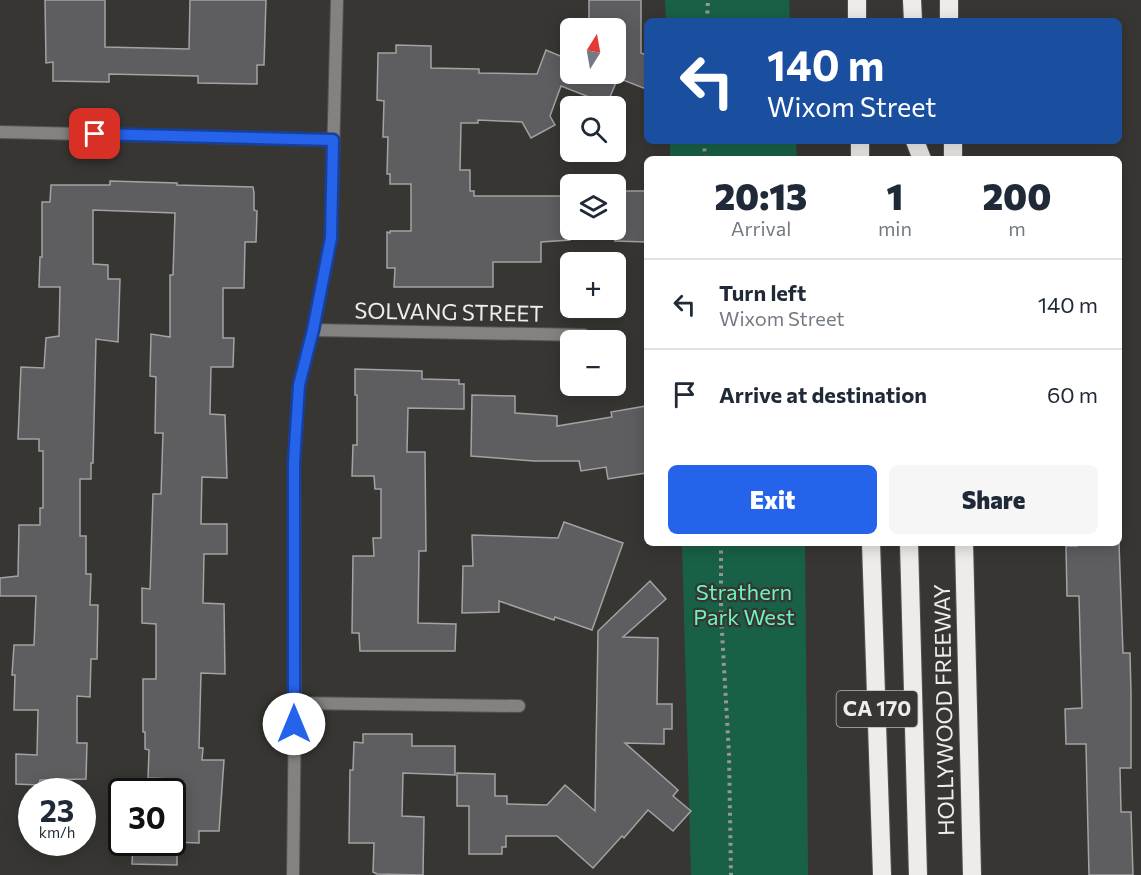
<!DOCTYPE html>
<meta charset="utf-8">
<style>
:root{--surface:#fff;--page:#f6f6f7;--text:#1f2937;--muted:#747a83;--line:#e0e1e3;--accent:#2563eb}
body{margin:0;font-family:Commissioner,sans-serif;background:var(--page);color:var(--text);height:100vh;display:flex;flex-direction:column;font-size:22px;white-space:nowrap}
*{box-sizing:border-box;margin:0}
p{font-size:20px;color:var(--muted)}
.icon{flex:none;width:33px;height:33px;fill:none;stroke:currentColor;stroke-width:2;stroke-linecap:round;stroke-linejoin:round}
.map{position:relative;flex:1;overflow:hidden}
.sheet{position:absolute;left:644px;top:156px;width:478px;height:390px;display:flex;flex-direction:column;background:var(--surface);border-radius:9px;box-shadow:0 3px 15px #0003}
.sheet>*{flex:none}
.hud{position:absolute;left:644px;top:18px;width:478px;height:126px;border-radius:9px;box-shadow:0 3px 15px #0003;background:#1a4fa0;color:#fff;overflow:hidden}
.needle{width:39px;rotate:11deg}
.controls{position:absolute;left:560px;top:18px;display:grid;gap:12px}
.controls a{display:grid;place-items:center;width:66px;height:66px;border-radius:9px;background:var(--surface);box-shadow:0 3px 15px #0003;font-size:30px}
.speed{position:absolute;left:18px;top:778px;display:flex;gap:12px;font-size:30px;font-weight:700;text-align:center}
.speed>*{display:grid;place-content:center;width:78px;height:78px;border-radius:50%;background:var(--surface);box-shadow:0 3px 15px #0003;line-height:1}
.speed small{font-size:15px;font-weight:400}
.speed .limit{border:3px solid #111;border-radius:9px;background:#fff;color:#111}
.pin{position:absolute;display:grid;place-items:center;width:51px;height:51px;color:#fff;margin:-26px;border-radius:12px;box-shadow:0 3px 9px #0006}
.me{position:absolute;width:66px;margin:-33px;rotate:0deg;stroke-linejoin:round;filter:drop-shadow(0 0 4px #0008)}
.turn{display:flex;align-items:center;gap:21px;height:126px;padding:0 24px;font-size:27px}
.turn .icon{width:78px;height:78px;stroke-width:2.5}
.turn b{display:block;font-size:42px;line-height:51px}
.eta{display:flex;justify-content:space-evenly;align-items:center;height:102px;text-align:center}
.eta b{font-size:36px;font-weight:800;line-height:42px}
.cta{display:flex;gap:12px;margin-top:auto;padding:12px 24px}
.cta a{flex:1;height:69px;border-radius:9px;background:var(--accent);color:#fff;font-size:24px;font-weight:800;line-height:69px;text-align:center}
.cta a+a{background:var(--page);color:var(--text)}
ul{padding:0;list-style:none}
li{display:flex;align-items:center;gap:18px;height:90px;padding:0 24px;border-top:2px solid var(--line)}
li div{flex:1}
li b{display:block;font-size:22px}
li em{font-style:normal}
.map>svg:first-child{display:block}
.green{fill:#196146}
.building{fill:#5e5d60;stroke:#a3a2a5;stroke-width:1.5}
.lines{fill:none;stroke-linecap:round;stroke-linejoin:round}
.street-casing{stroke:#555351;stroke-width:14}
.highway-casing{stroke:#555351;stroke-width:20}
.path{stroke:#979694;stroke-width:4;stroke-dasharray:3 4.5;stroke-linecap:butt}
.street{stroke:#838281;stroke-width:12}
.highway{stroke:#eeece9;stroke-width:18}
.route-casing{stroke:#184099;stroke-width:15}
.route{stroke:#2563eb;stroke-width:10}
.labels{text-anchor:middle;stroke-width:4.5;stroke-linejoin:round;paint-order:stroke}
.shield{fill:#383633;stroke:#b7b6b4;stroke-width:1.5}
.shield-label{font-size:21px;font-weight:bold;fill:#eeedec}
.street-label{font-size:22px;fill:#eeedec;stroke:#383633}
.park-label{font-size:22px;fill:#6cf4bd;stroke:#383633}
</style>
<div class="map">
<svg width="1141" height="875" viewBox="0 0 1141 875">
<rect width="100%" height="100%" fill="#383633"/>
<g class="green">
<path d="M665,0H789L790,21H666Z"/>
<path d="M670,141H796L797,159H670Z"/>
<path d="M682,543H805L808,875H691Z"/>
</g>
<g class="building">
<path d="M45,0H105V47L189,49L190,0H266L264,65H257V84L198,83V76L109,74V82L53,81V62L46,63Z"/>
<path d="M589,0H641V53L646,55V89L618,78L607,104L561,86L550,116L555,125L531,138L522,122L478,120V123H461L460,170H470V191H474V196H570V240L541,242V262H493V287H394L395,268H387V232L390,233V231H411V184H390V174H387L388,137H383L384,101L377,100L378,53H396V45L431,46V68L479,69V73L533,74H537L546,50L570,60V74H615V25L589,24Z"/>
<path d="M110,181L177,183V185L253,187L254,193V210L257,211L256,242H245L244,288H223V338H234L233,367H211L210,414L225,415L227,478L202,477L201,524H227V554H204L203,603L224,604L225,674L201,673L199,748H203L202,760H224L219,831H199V843L172,842V779L148,778L149,750L145,749V732H143V679H156V624L142,623V588L150,589L153,494H161L163,433H155L156,377L150,376L151,334L170,337V275H173L175,213L93,210V264L108,265V279H120L118,342L96,339L93,463H91V479H80V536H86V574H91L90,605H98L97,659H91L90,697L77,696V743H87L86,779L40,780L39,785L16,784V754L37,755L38,710H14L15,675H12L14,645H34L36,596H0V578L18,576L19,525H40V508H43V451H39V439H18L21,367L44,368L46,338L59,336L60,287H39L40,257H42V202H50L51,185H110Z"/>
<path d="M615,191H646V242L615,241Z"/>
<path d="M355,369L422,371V379L459,380V384H464V409L408,408L407,452H425L426,551H419L418,623L456,624L455,651H360L359,633H352L353,556H374L373,538H381V489H375L374,476H352L353,445H357V395H355Z"/>
<path d="M472,395L515,396V413L557,416V426L612,417L611,412L646,406V473L608,479L606,467L581,471L579,461H534L471,456Z"/>
<path d="M564,522L623,543L592,630L555,617L554,620L499,601V612L462,613L463,566H473L472,535L558,538Z"/>
<path d="M1077,543H1119L1123,653H1130L1131,693V768H1120L1121,812H1131L1133,875H1089L1086,744H1066L1065,709L1082,708L1079,596H1067L1066,546H1077Z"/>
<path d="M650,581L666,599L623,637L658,638L657,704H672V729H664V744L625,743L678,790L673,796L691,811L673,831L648,810L624,838L622,836L593,868L557,836H506V847H502V854H469V806H457V773L495,774V796H507V804L547,805L565,785L595,811L598,631Z"/>
<path d="M363,734H412V746H455V775L403,773L402,816L424,817L423,875L377,874L373,872L374,843H349L350,770H353L354,742L363,743Z"/>
<path d="M133,843H177V865L132,864Z"/>
</g>
<g class="lines">
<defs>
<g id="street">
<path d="M0,132L333,140"/>
<path d="M313,330L584,335"/>
<path d="M295,703L519,706"/>
<path d="M293,875L295,703L294,462L299,385L313,330L331,238L337,0"/>
</g>
<g id="highway">
<path d="M857,0V21"/>
<path d="M912,0L913,21"/>
<path d="M949,0V21"/>
<path d="M860,141V159"/>
<path d="M915,141L922,159"/>
<path d="M953,141V159"/>
<path d="M871,543L882,875"/>
<path d="M909,543L918,875"/>
<path d="M964,543L972,875"/>
</g>
</defs>
<use href="#street" class="street-casing"/>
<use href="#highway" class="highway-casing"/>
<g class="path">
<path d="M707,21L708,0"/>
<path d="M704,141L705,159"/>
<path d="M721,543V615L729,754L731,875"/>
</g>
<use href="#street" class="street"/>
<use href="#highway" class="highway"/>
</g>
<g class="lines">
<defs>
<path id="route" d="M95,134L333,140L331,238L313,330L299,385L294,462V724"/>
</defs>
<use href="#route" class="route-casing"/>
<use href="#route" class="route"/>
</g>
<g class="labels">
<rect class="shield" x="836.5" y="691" width="81" height="36" rx="4.5"/>
<g class="shield-label">
<text x="877" y="716">CA 170</text>
</g>
<g class="street-label">
<text transform="translate(449 312) rotate(1)" y="8">SOLVANG STREET</text>
<text transform="translate(944 710) rotate(-91)" y="8">HOLLYWOOD FREEWAY</text>
</g>
<g class="park-label">
<text x="744" y="600">Strathern<tspan x="744" dy="25">Park West</tspan></text>
</g>
</g>
</svg>
<div class="controls">
<a><svg class="needle" viewBox="-14 -14 28 28"><path d="M0-13l5 13h-10z" fill="#e53935"/><path d="M0 13l5-13h-10z" fill="#747a83"/></svg></a>
<a><svg class="icon" aria-label="search" viewBox="0 0 24 24"><circle cx="10" cy="10" r="6"/><path d="M15 15l6 6"/></svg></a>
<a><svg class="icon" aria-label="layers" viewBox="0 0 24 24"><path d="M12 4l9 5-9 5-9-5zM3 14l9 5 9-5"/></svg></a>
<a>+</a>
<a>−</a>
</div>
<div class="speed"><div>23<small>km/h</small></div><div class="limit">30</div></div>
<div class="pin" style="left:95px;top:134px;background:#d93025"><svg class="icon" aria-label="arrive" viewBox="0 0 24 24"><path d="M6 21V4h12l-3 4 3 4H6"/></svg></div>
<svg class="me" style="left:294px;top:724px" viewBox="-20 -20 40 40"><circle r="19" fill="#fff"/><path d="M0-13L10 11 0 6-10 11z" fill="#2563eb"/></svg>
<div class="hud">
<div class="turn"><svg class="icon" aria-label="left" viewBox="0 0 24 24"><path d="M17 20v-9H6M10 6l-5 5 5 5"/></svg><div><b>140 m</b>Wixom Street</div></div>
</div>
<section class="sheet">
<div class="eta">
<div><b>20:13</b><p>Arrival</p></div>
<div><b>1</b><p>min</p></div>
<div><b>200</b><p>m</p></div>
</div>
<ul>
<li><svg class="icon" aria-label="left" viewBox="0 0 24 24"><path d="M17 20v-9H6M10 6l-5 5 5 5"/></svg><div><b>Turn left</b><p>Wixom Street</p></div><em>140 m</em></li>
<li><svg class="icon" aria-label="arrive" viewBox="0 0 24 24"><path d="M6 21V4h12l-3 4 3 4H6"/></svg><div><b>Arrive at destination</b></div><em>60 m</em></li>
</ul>
<div class="cta"><a>Exit</a><a>Share</a></div>
</section>
</div>
